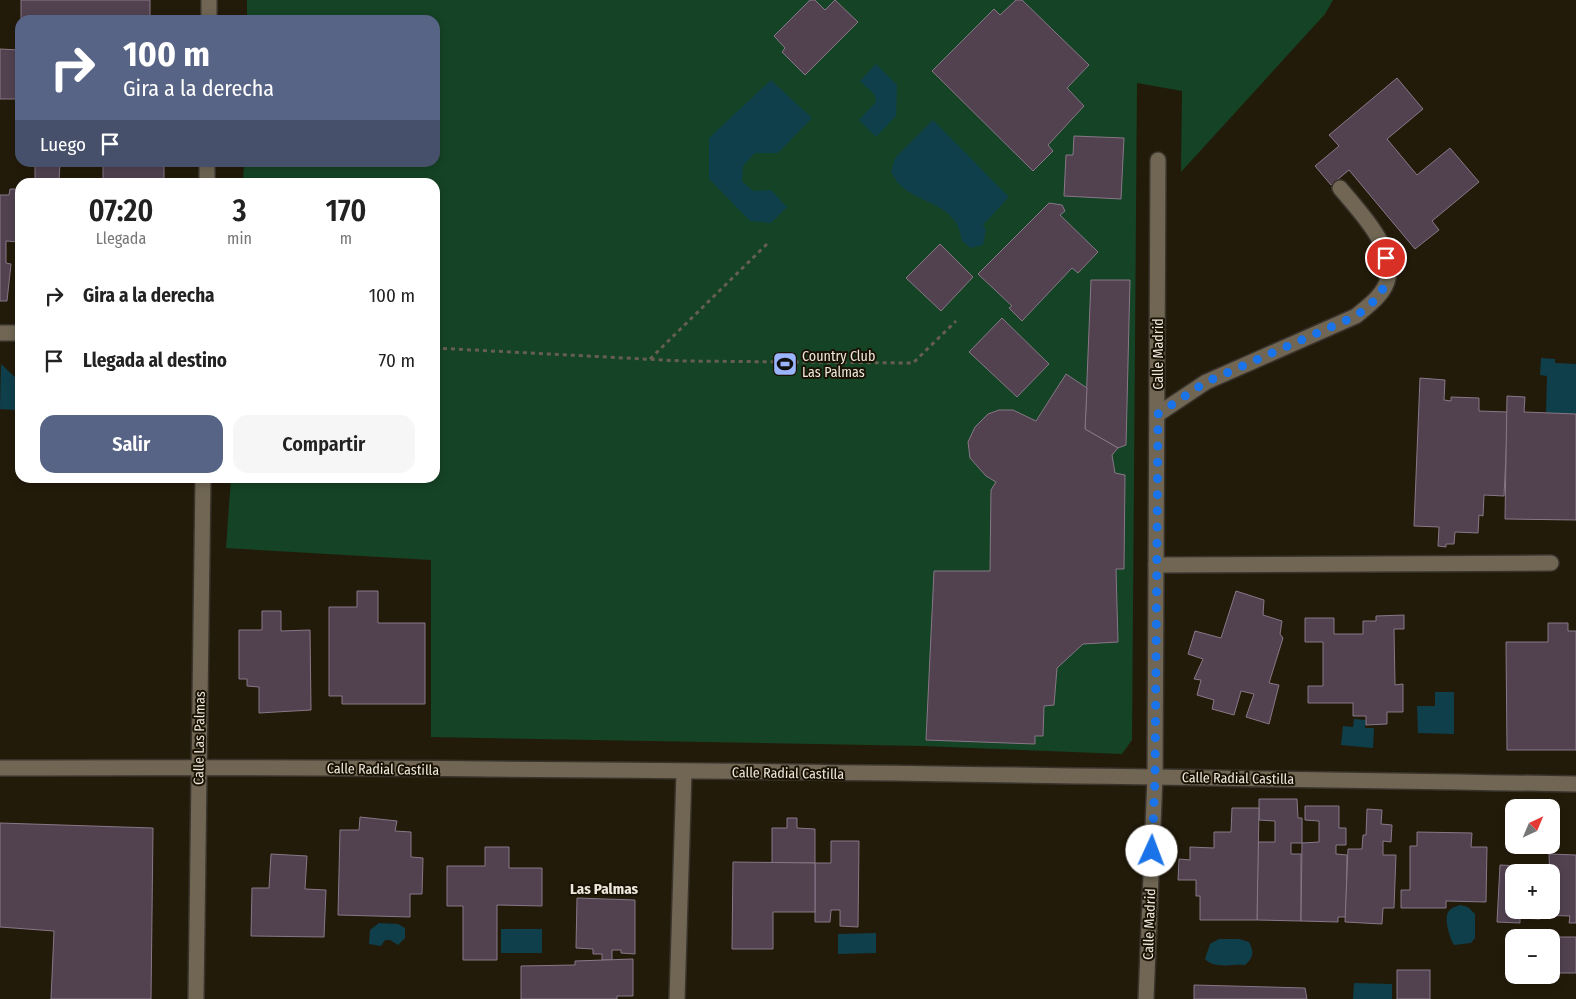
<!DOCTYPE html>
<html lang="es">
<meta charset="utf-8">
<style>
:root{--surface:#fff;--page:#f6f6f6;--text:#222;--muted:#767676;--accent:#586485}
body{margin:0;font-family:"Fira Sans Condensed",sans-serif;background:var(--page);color:var(--text);height:100vh;display:flex;flex-direction:column;font-size:19px;white-space:nowrap}
*{box-sizing:border-box;margin:0}
p{font-size:16px;color:var(--muted)}
.icon{flex:none;width:28px;height:28px;fill:none;stroke:currentColor;stroke-width:2;stroke-linecap:round;stroke-linejoin:round}
.map{position:relative;flex:1;overflow:hidden}
.drawer{position:absolute;left:15px;top:178px;width:425px;height:305px;display:flex;flex-direction:column;background:var(--surface);border-radius:15px;box-shadow:0 2px 8px #0003}
.drawer>*{flex:none}
.guide{position:absolute;left:15px;top:15px;width:425px;height:152px;border-radius:15px;box-shadow:0 2px 8px #0003;background:#586485;color:#fff;overflow:hidden}
.needle{width:32px;rotate:44deg}
.buttons{position:absolute;left:1505px;top:799px;display:grid;gap:10px}
.buttons a{display:grid;place-items:center;width:55px;height:55px;border-radius:10px;background:var(--surface);box-shadow:0 2px 8px #0003;font-size:25px}
.pin{position:absolute;display:grid;place-items:center;width:42px;height:42px;color:#fff;margin:-21px;border:2px solid #fff;border-radius:50%;box-shadow:0 1px 5px #0007}
.me{position:absolute;width:55px;margin:-28px;rotate:2deg;stroke-linejoin:round;filter:drop-shadow(0 0 4px #0008)}
.turn{display:flex;align-items:center;gap:18px;height:105px;padding:0 25px;font-size:22px}
.turn .icon{width:65px;height:65px;stroke-width:2.5}
.turn b{display:block;font-size:35px;line-height:42px}
.then{display:flex;align-items:center;height:48px;padding:0 25px;background:#0003;gap:10px;font-size:19px}
.eta{display:flex;justify-content:space-evenly;align-items:center;height:85px;text-align:center}
.eta b{font-size:30px;font-weight:600;line-height:35px}
.cta{display:flex;gap:10px;margin-top:auto;padding:10px 25px}
.cta a{flex:1;height:58px;border-radius:15px;background:var(--accent);color:#fff;font-size:20px;font-weight:600;line-height:58px;text-align:center}
.cta a+a{background:var(--page);color:var(--text)}
ul{padding:0;list-style:none}
li{display:flex;align-items:center;gap:15px;height:65px;padding:0 25px}
li div{flex:1}
li b{display:block;font-size:19px}
li em{font-style:normal}
.map>svg:first-child{display:block}
.green{fill:#154325}
.water{fill:#0f3f4b}
.building{fill:#524250;stroke:#887787}
.lines{fill:none;stroke-linecap:round;stroke-linejoin:round}
.lane-casing{stroke:#39332c;stroke-width:18}
.street-casing{stroke:#39332c;stroke-width:18}
.secondary-casing{stroke:#39332c;stroke-width:18}
.path{stroke:#665f50;stroke-width:3;stroke-dasharray:4 4;stroke-linecap:butt}
.lane{stroke:#706653;stroke-width:15}
.street{stroke:#706653;stroke-width:15}
.secondary{stroke:#706653;stroke-width:15}
.route{stroke:#1a73e8;stroke-width:9;stroke-dasharray:0 16.2}
.labels{text-anchor:middle;stroke-width:4;stroke-linejoin:round;paint-order:stroke}
.street-label{font-size:14px;fill:#ede7dd;stroke:#1a1203}
.poi-label{font-size:14px;fill:#ede7dd;stroke:#1a1203;text-anchor:start}
.neighbourhood-label{font-size:15px;font-weight:bold;fill:#ede7dd;stroke:#1a1203}
</style>
<div class="map">
<svg width="1576" height="999" viewBox="0 0 1576 999">
<rect width="100%" height="100%" fill="#231b0a"/>
<path class="green" d="M247,0H1333L1325,14L1181,172L1182,91L1137,83L1132,740L1122,754L923,746L431,737V560L226,548L231,478H435V182H243L244,163L435,162V20H247Z"/>
<g class="water">
<path d="M876,64L897,85L896,116L876,137L859,120L876,102L874,94L860,81Z"/>
<path d="M771,80L812,118L778,153H755L743,166L742,181L753,191L771,190L787,207L771,223L750,221L709,179V138Z"/>
<path d="M933,120L1009,197L983,225L986,229L983,245L971,248L962,241C957,203 923,206 900,185C896,182 894,176 891,172L895,158Z"/>
<path d="M1541,358L1555,359V363L1576,364V414L1546,413L1547,376L1540,375Z"/>
<path d="M1,364L18,380L15,410L0,409Z"/>
<path d="M1435,692H1454V734L1418,733L1417,706H1435Z"/>
<path d="M1354,719L1366,720L1365,728H1374L1373,748L1341,745L1343,726L1353,727Z"/>
<path d="M1460,905L1468,907L1475,914V938L1471,943L1454,945C1450,939 1443,917 1449,911C1451,908 1457,906 1460,905Z"/>
<path d="M379,923L398,924L405,928V938L398,945L390,940H385L381,946L369,944L370,930Z"/>
<rect x="501" y="929" width="41" height="24"/>
<path d="M876,933V953L838,954V934Z"/>
<path d="M1219,939H1239L1249,942C1254,952 1254,957 1245,965C1232,964 1214,969 1205,959L1210,944Z"/>
<path d="M1354,983L1392,984V999H1353Z"/>
</g>
<g class="building">
<rect x="21" y="0" width="129" height="20"/>
<path d="M810,0H815L825,10L835,0L858,22L805,75L782,52L785,48L774,36Z"/>
<path d="M1016,0H1022L1089,65L1067,88L1084,106L1048,145L1053,151L1033,171L932,71L994,9L1000,15Z"/>
<path d="M0,49L20,50V99H0Z"/>
<path d="M1397,78L1423,109L1387,139L1417,175L1450,148L1479,182L1432,221L1439,230L1415,249L1349,170L1331,185L1315,166L1339,146L1329,135Z"/>
<path d="M1074,136L1124,138L1121,199L1064,196L1066,155H1073Z"/>
<path d="M35,162H60L59,182H26V179H35Z"/>
<rect x="103" y="162" width="61" height="20"/>
<path d="M10,189H20V208H16V220L20,222V242L6,241V263L11,264L7,301H0V195H9Z"/>
<path d="M1049,203L1062,205L1065,211L1060,215L1098,252L1078,273L1072,268L1022,321L1009,308L1012,306L978,274Z"/>
<path d="M940,244L973,277L941,311L906,278Z"/>
<path d="M1091,280H1130L1126,445L1118,448L1085,429Z"/>
<path d="M1002,318L1049,364L1017,397L969,352Z"/>
<path d="M1066,374L1087,388L1085,429L1118,448L1112,455L1115,473L1125,475L1124,569H1116L1118,642L1083,644L1057,668L1054,705L1044,706L1043,736H1035V744L926,740L934,571H990L991,490L996,482L986,476L970,458L968,442L975,427L988,414L999,410H1013L1036,421Z"/>
<path d="M1420,378L1445,380L1444,400L1451,401V397L1479,398V411L1508,412L1504,496L1484,495L1483,516L1479,515L1478,533L1455,532L1454,544H1446V547L1438,546L1439,527L1414,526Z"/>
<path d="M1507,396L1525,397L1524,412L1576,414V520L1505,519Z"/>
<path d="M357,591H378V623H425V704H342V696H329V607H357Z"/>
<path d="M1236,591L1264,600L1263,615L1282,621L1280,634L1283,638L1269,683L1279,685L1269,724L1246,717L1254,694L1241,691L1234,715L1212,709L1214,700L1197,695L1201,680L1194,679L1203,659L1188,654L1195,631L1221,638Z"/>
<path d="M262,611H281V631L310,630L311,710L259,713V687L247,686V679H239V630H262Z"/>
<path d="M1404,615V629H1394L1395,685L1403,684V712H1387V724L1366,725V716H1353V703H1308V686H1323V642H1305V618H1334V634H1363V621H1376V616Z"/>
<path d="M1548,623H1568V631H1576V750H1507L1506,642H1548Z"/>
<path d="M1259,799H1297L1298,818H1302V843H1291V854H1301V921L1257,920L1258,842H1275V821L1259,820Z"/>
<path d="M1305,806H1339V828H1346V845H1336V854L1347,855L1346,917H1338V922L1301,921L1302,843L1319,842V821L1305,820Z"/>
<path d="M1232,808H1259L1257,920H1200V896H1196V880H1178L1179,859L1190,860V847L1214,848V832H1231Z"/>
<path d="M1367,809L1382,810L1381,824L1392,825L1391,842L1383,841V855H1396L1394,908H1383L1382,924L1345,922L1348,849H1362L1363,835H1366Z"/>
<path d="M360,817L397,821L395,831L411,832V857L423,858L422,894H410V917L338,915L340,830H359Z"/>
<path d="M787,818H797V828L815,829V863H772V828H787Z"/>
<path d="M0,823L153,828L151,999H51L54,931L0,927Z"/>
<path d="M1417,832L1472,833L1471,847H1487L1486,902L1446,901V908H1401V890H1410V846H1417Z"/>
<path d="M831,841H859L858,927L840,926V910H831L830,922H815V863H831Z"/>
<path d="M485,847H509V868H542V906L497,905V960H463V906H447V866H485Z"/>
<path d="M271,854L307,856L305,889L326,890L324,937L251,936L252,888H269Z"/>
<path d="M1549,854L1576,855V923H1569L1570,916L1541,915L1540,919L1520,918V923L1497,922L1500,865L1542,867V872H1514V910H1551Z"/>
<path d="M733,862L815,863V912H773V949H732Z"/>
<path d="M577,898L635,900V954L621,953V950H612V960H602V954H593V949L576,948Z"/>
<rect x="1551" y="937" width="25" height="36"/>
<path d="M633,959V996H617V999H521V966L575,965V961Z"/>
<rect x="1397" y="970" width="33" height="29"/>
<path d="M1194,985L1305,988L1307,999H1194Z"/>
</g>
<g class="lines">
<defs>
<path id="lane" d="M1158,414L1206,382L1356,316C1368,306 1385,294 1388,278C1394,246 1358,210 1340,188"/>
<g id="street">
<path d="M209,20V0"/>
<path d="M207,182V162"/>
<path d="M0,333H20"/>
<path d="M1156,565L1551,563"/>
<path d="M196,999L203,478"/>
<path d="M677,999L684,772"/>
<path d="M1146,999L1155,777L1158,160"/>
</g>
<path id="secondary" d="M0,768C525,766 1051,775 1576,784"/>
</defs>
<use href="#lane" class="lane-casing"/>
<use href="#street" class="street-casing"/>
<use href="#secondary" class="secondary-casing"/>
<g class="path">
<path d="M435,348L682,361L913,363L956,321"/>
<path d="M650,359L767,244"/>
</g>
<use href="#lane" class="lane"/>
<use href="#street" class="street"/>
<use href="#secondary" class="secondary"/>
</g>
<g class="lines">
<path class="route" d="M1152,851L1155,777L1158,414L1206,382L1356,316C1380,297 1389,290 1386,258"/>
</g>
<defs>
<symbol id="stadium-square" viewBox="-11 -11 22 22"><rect x="-9" y="-9" width="18" height="18" rx="4" fill="#9ab5fd" stroke="#1a1203"/><path d="M0-5a6.5 5 0 1 0 0 10a6.5 5 0 1 0 0-10ZM-3.5-1.8h7v3.6h-7Z" fill="#111"/></symbol>
</defs>
<g fill-rule="evenodd">
<use href="#stadium-square" x="771" y="350" width="28" height="28"/>
</g>
<g class="labels">
<g class="street-label">
<text transform="translate(1158 354) rotate(-90)" y="5">Calle Madrid</text>
<text transform="translate(199 738) rotate(-89)" y="5">Calle Las Palmas</text>
<text transform="translate(383 769) rotate(1)" y="5">Calle Radial Castilla</text>
<text transform="translate(788 773) rotate(1)" y="5">Calle Radial Castilla</text>
<text transform="translate(1238 778) rotate(1)" y="5">Calle Radial Castilla</text>
<text transform="translate(1149 924) rotate(-88)" y="5">Calle Madrid</text>
</g>
<g class="poi-label">
<text x="802" y="361">Country Club<tspan x="802" dy="16">Las Palmas</tspan></text>
</g>
<g class="neighbourhood-label">
<text x="604" y="894">Las Palmas</text>
</g>
</g>
</svg>
<div class="buttons">
<a><svg class="needle" viewBox="-14 -14 28 28"><path d="M0-13l5 13h-10z" fill="#e53935"/><path d="M0 13l5-13h-10z" fill="#767676"/></svg></a>
<a>+</a>
<a>−</a>
</div>
<div class="pin" style="left:1386px;top:258px;background:#d93025"><svg class="icon" aria-label="arrive" viewBox="0 0 24 24"><path d="M6 21V4h12l-3 4 3 4H6"/></svg></div>
<svg class="me" style="left:1152px;top:851px" viewBox="-20 -20 40 40"><circle r="19" fill="#fff"/><path d="M0-13L10 11 0 6-10 11z" fill="#1a73e8"/></svg>
<div class="guide">
<div class="turn"><svg class="icon" aria-label="right" viewBox="0 0 24 24"><path d="M7 20v-9h11M14 6l5 5-5 5"/></svg><div><b>100 m</b>Gira a la derecha</div></div>
<div class="then">Luego<svg class="icon" aria-label="arrive" viewBox="0 0 24 24"><path d="M6 21V4h12l-3 4 3 4H6"/></svg></div>
</div>
<section class="drawer">
<div class="eta">
<div><b>07:20</b><p>Llegada</p></div>
<div><b>3</b><p>min</p></div>
<div><b>170</b><p>m</p></div>
</div>
<ul>
<li><svg class="icon" aria-label="right" viewBox="0 0 24 24"><path d="M7 20v-9h11M14 6l5 5-5 5"/></svg><div><b>Gira a la derecha</b></div><em>100 m</em></li>
<li><svg class="icon" aria-label="arrive" viewBox="0 0 24 24"><path d="M6 21V4h12l-3 4 3 4H6"/></svg><div><b>Llegada al destino</b></div><em>70 m</em></li>
</ul>
<div class="cta"><a>Salir</a><a>Compartir</a></div>
</section>
</div>
